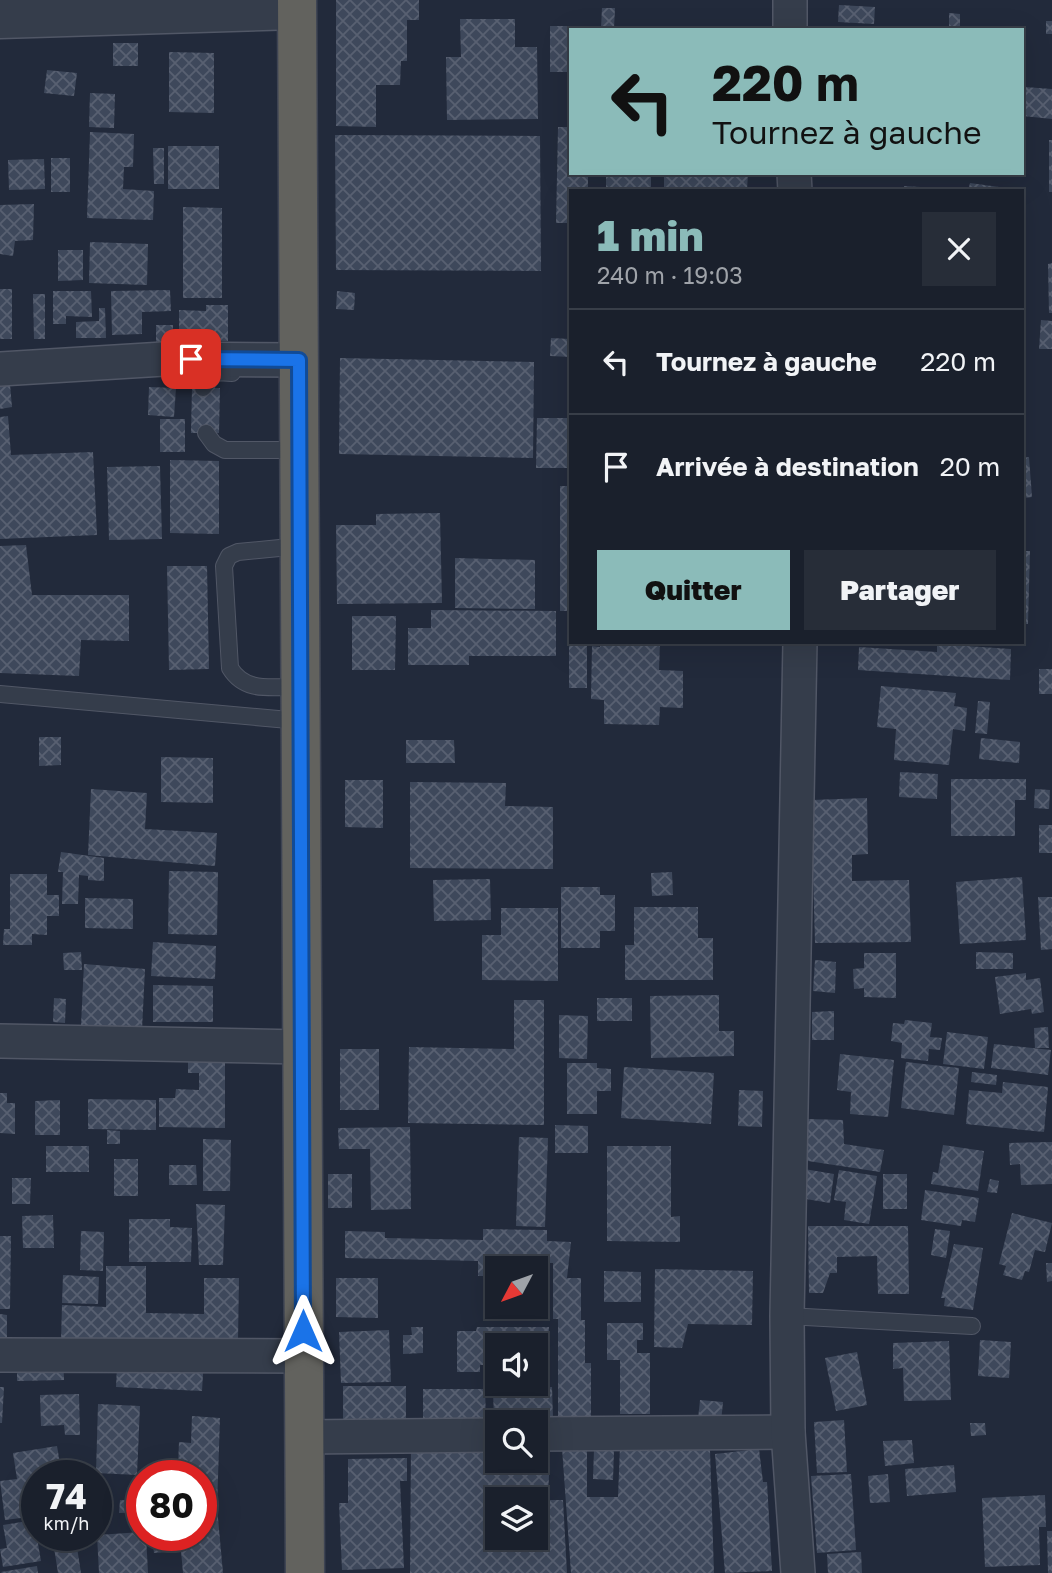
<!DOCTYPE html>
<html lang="fr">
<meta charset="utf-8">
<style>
:root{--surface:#1a202c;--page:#272d38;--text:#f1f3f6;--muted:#9fa3a9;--line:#383e48;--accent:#8bbbb9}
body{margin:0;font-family:"Golos Text",sans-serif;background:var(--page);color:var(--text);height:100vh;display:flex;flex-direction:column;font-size:26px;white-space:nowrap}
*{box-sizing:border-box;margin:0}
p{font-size:23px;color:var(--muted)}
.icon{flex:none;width:38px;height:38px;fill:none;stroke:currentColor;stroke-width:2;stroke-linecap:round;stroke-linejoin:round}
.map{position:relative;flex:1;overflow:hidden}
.side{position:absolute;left:569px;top:189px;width:455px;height:455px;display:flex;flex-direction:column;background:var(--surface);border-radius:0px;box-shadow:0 7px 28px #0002,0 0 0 2px var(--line)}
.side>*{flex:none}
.hud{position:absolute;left:569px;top:28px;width:455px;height:147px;border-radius:0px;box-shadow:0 7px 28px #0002,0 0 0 2px var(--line);background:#8bbbb9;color:#111;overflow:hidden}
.needle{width:46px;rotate:229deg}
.buttons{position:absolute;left:485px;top:1256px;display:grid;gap:14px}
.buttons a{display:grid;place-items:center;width:63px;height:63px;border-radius:0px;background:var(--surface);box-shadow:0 7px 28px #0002,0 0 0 2px var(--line);font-size:35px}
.speed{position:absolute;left:21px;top:1460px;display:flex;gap:14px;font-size:35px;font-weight:700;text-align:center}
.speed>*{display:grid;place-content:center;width:91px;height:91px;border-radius:50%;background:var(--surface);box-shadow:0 7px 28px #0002,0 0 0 2px var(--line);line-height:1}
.speed small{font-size:18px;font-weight:400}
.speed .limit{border:10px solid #d22;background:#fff;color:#111}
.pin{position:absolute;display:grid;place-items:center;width:60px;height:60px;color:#fff;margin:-30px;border-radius:14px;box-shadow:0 4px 10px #0006}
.me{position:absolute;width:77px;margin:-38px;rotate:0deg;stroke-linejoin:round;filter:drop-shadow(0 0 5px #0008)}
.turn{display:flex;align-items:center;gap:24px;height:147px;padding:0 28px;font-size:32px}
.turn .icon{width:91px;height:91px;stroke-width:2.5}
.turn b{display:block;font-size:49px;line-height:60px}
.round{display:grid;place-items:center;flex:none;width:74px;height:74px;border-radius:0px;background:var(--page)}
.overview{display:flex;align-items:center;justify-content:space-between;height:119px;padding:0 28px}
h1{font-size:42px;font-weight:800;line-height:52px;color:var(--accent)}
.cta{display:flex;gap:14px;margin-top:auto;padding:14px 28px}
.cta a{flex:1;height:80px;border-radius:0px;background:var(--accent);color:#111;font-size:28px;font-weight:800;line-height:80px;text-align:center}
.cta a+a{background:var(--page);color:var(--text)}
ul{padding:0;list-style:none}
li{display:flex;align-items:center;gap:21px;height:105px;padding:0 28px;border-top:2px solid var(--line)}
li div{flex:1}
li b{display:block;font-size:26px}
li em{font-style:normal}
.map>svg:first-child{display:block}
.building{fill:url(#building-cross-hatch);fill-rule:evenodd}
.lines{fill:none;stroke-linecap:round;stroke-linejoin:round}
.service-casing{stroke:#515766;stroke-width:18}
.minor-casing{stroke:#515766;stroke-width:36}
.tertiary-casing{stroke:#515766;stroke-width:41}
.trunk-casing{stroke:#3e4453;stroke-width:41}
.service{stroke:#353d4b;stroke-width:16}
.minor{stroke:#353d4b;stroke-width:33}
.tertiary{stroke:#353d4b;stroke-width:38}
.trunk{stroke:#62625e;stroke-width:38}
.route-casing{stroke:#114b97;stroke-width:18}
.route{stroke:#1a73e8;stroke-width:12}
</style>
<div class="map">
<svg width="1052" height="1573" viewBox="0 0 1052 1573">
<defs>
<pattern id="building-cross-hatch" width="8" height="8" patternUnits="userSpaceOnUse" patternTransform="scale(1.75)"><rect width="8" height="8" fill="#3e485b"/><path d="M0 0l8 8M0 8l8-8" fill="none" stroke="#586071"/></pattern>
</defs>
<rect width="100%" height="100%" fill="#222a3b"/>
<g class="building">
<path d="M336,0H419V20H407V61H401L400,85H376V127L336,126Z"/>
<path d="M839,5L875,7L874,24L838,22Z"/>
<path d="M602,8H615L614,29L601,28Z"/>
<path d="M949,13L960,14V29H949Z"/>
<path d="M460,19H515V47H537L538,119L447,120L446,57H461Z"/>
<rect x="1046" y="21" width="6" height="13"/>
<path d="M550,26H574V30H570V72H550Z"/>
<rect x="113" y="43" width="25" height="23"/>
<path d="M169,52L214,53V113L169,112Z"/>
<path d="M47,70L77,73L74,96L44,93Z"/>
<path d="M1025,87L1052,89V119L1023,116Z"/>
<path d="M90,93L115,94L114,128L89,127Z"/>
<path d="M558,127H570V173H588V191H570V223H556Z"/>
<path d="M90,132L134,134L133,167H124L123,189L154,191L153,220L87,218Z"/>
<path d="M335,135L540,136L541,271L336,270Z"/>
<rect x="1049" y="140" width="3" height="52"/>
<rect x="168" y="146" width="51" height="43"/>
<path d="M153,148H164V184H154Z"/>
<rect x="51" y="158" width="19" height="34"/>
<path d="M44,159L45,189L9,190L8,160Z"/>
<rect x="606" y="173" width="45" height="18"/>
<path d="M664,173H748L747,191H664Z"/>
<path d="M970,183L999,187V191H968Z"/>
<path d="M904,186L920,187L919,191H904Z"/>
<path d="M34,204L33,240L15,241L13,256L0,254V205Z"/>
<path d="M183,207L222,208V298H183Z"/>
<path d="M90,242L148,244L147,285L89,283Z"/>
<path d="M58,250H83V280L58,281Z"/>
<path d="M1052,263V313H1049L1048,264Z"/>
<rect x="0" y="289" width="12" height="50"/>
<path d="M170,290L171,311L142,312V334L112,335L111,291Z"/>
<path d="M53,291H91L92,317L66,316V324H53Z"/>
<path d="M337,291L355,293L354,310L336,309Z"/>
<path d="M33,294H45V339H34Z"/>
<path d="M206,305H228V341H179V310L206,311Z"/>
<path d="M99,308H105L106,338H76V322L99,321Z"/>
<path d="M1041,320L1052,321V349H1039Z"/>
<rect x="156" y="325" width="17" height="20"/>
<path d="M551,338L570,339V357L550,356Z"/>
<path d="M340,358L534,362L533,458L339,454Z"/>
<path d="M9,373L12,407L0,409V374Z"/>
<path d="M149,387L176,388L174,417L148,415Z"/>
<path d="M192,388H220L219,433H191Z"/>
<path d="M8,416L11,455L93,452L97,535L0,539V417Z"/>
<path d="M537,418H570V468H536Z"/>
<rect x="160" y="419" width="25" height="33"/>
<path d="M1029,457L1032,497L1022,498V458Z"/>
<path d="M170,460L219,461V534L170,533Z"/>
<path d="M160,466L162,539L109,540L107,467Z"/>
<rect x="560" y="486" width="10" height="125"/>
<path d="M440,513L442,603L337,604L336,525H376V514Z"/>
<path d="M26,545L32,595H129V641L81,640L79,676L0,673V546Z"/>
<path d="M1022,551H1030L1028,624H1022Z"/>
<path d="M455,558L535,560V609L455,608Z"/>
<path d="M167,566H207L209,669L169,670Z"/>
<path d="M431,610L556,611V656H469V665H408V628H431Z"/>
<path d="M352,616H396L395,670H352Z"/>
<path d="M600,642H660L659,670L683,671V708L660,707L659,725L604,724V700L591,699L592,646L600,647Z"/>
<rect x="569" y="644" width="18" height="44"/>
<path d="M937,644L1011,649L1010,680L858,670L859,647L937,652Z"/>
<rect x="1039" y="669" width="13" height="25"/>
<path d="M881,686L956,693L954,706L967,708L965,731L953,729L949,765L894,760L896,729L877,727Z"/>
<path d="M978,701L990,702L987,734L975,733Z"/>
<path d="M39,737H61V765L39,766Z"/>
<path d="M981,738L1020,742L1019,763L979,759Z"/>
<path d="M406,740H454L455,763H406Z"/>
<path d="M161,757L213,758V803L161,802Z"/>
<path d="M900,772L938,774L937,799L899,797Z"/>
<path d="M951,779H1026V800H1015V836H951Z"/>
<path d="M345,780H383V828L345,827Z"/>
<path d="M410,782L506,783L505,806L553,807V869L410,868Z"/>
<path d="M91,789L147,793L145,829L217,833L215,866L88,855Z"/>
<path d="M1035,789L1050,790L1049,809L1034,808Z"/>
<path d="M867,798L868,854L852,855V881L909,880L911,942L815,943L811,800Z"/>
<rect x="1039" y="825" width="13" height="28"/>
<path d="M61,852L104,858V881L88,880V876L79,875L78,904H62L63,872H58Z"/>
<path d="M169,871L218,872L217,935L168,934Z"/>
<path d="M672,872L673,895L652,896L651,873Z"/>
<path d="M10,874H47V895H59V916H47V935L32,934V945H3L4,929H10Z"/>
<path d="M1022,877L1026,940L960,944L956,882Z"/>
<path d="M490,879L491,920L434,921L433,880Z"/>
<path d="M561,887H600V895H615V931H600V948H561Z"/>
<path d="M1038,897H1052V949L1041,950Z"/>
<path d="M85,898L133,899V929L85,928Z"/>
<path d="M634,907H698V938H713V980H625V945H634Z"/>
<path d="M501,908H558V981L482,980V935H501Z"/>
<path d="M153,942L216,946L215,979L151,976Z"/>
<path d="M81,952L82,970H64L63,953Z"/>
<path d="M976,952L1013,953V969H976Z"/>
<path d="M864,953H896V998L864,997V988L854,989L853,969L864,968Z"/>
<path d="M815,960L836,962L835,993L813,991Z"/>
<path d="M84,964L145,969L142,1030L81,1025Z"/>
<path d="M1026,973V980L1040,978L1044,1012L1032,1014L1031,1009L1000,1014L995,977Z"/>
<path d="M153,985L213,986V1022H153Z"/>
<path d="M719,995V1031H734V1056L651,1058L650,996Z"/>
<path d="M54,998L66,999L65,1023L53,1022Z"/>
<rect x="597" y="998" width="35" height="23"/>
<path d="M514,1000H544V1125L408,1123L409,1047L514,1049Z"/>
<path d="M834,1011V1040H812V1012Z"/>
<path d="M559,1015L588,1016L587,1059L559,1058Z"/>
<path d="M905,1020L932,1023L930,1037L942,1038L940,1050L929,1049L928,1061L901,1058L902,1043L891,1041L893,1023L904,1024Z"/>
<path d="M1048,1027L1049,1048H1035L1034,1028Z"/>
<path d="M947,1032L988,1037L984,1069L943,1064Z"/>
<path d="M994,1044L1051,1050L1048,1075L991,1068Z"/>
<rect x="340" y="1049" width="39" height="61"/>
<path d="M840,1054L894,1060L888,1117L850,1114L851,1092L837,1090Z"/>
<path d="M188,1055L225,1056V1128L159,1127V1098H175L176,1089L199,1090V1073H188Z"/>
<path d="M906,1062L959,1068L954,1115L901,1108Z"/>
<path d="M567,1063H597V1068L611,1069V1091H597V1114H567Z"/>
<path d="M624,1067L714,1073L711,1124L621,1118Z"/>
<path d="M972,1072L997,1075L996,1085L971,1082Z"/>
<path d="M1003,1082L1048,1087L1044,1132L966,1124L969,1090L1002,1093Z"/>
<path d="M739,1090L763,1091L762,1127L738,1126Z"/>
<path d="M0,1093H7V1103H15V1134L0,1133Z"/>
<path d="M88,1099L156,1100V1130L88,1129Z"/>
<path d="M60,1100V1135H35V1101Z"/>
<path d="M808,1119L843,1120L844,1144L884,1150L880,1172L808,1161Z"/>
<path d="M555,1125L588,1126V1153H555Z"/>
<path d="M410,1127L411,1209L371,1210L370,1149H339L338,1128Z"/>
<path d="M107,1130L120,1131V1144H107Z"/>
<path d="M519,1137L548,1138L545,1227L516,1226Z"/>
<path d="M203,1139L231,1140L230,1191H203Z"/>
<path d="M1052,1142V1184L1021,1185L1020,1164L1010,1165L1009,1143Z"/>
<path d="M943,1145L984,1151L978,1191L931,1184L933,1172L938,1173Z"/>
<rect x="46" y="1146" width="43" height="26"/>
<path d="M607,1146H671V1217L680,1216V1242L607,1241Z"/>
<rect x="114" y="1159" width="24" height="37"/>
<path d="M169,1165H196L197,1185H169Z"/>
<path d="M804,1169L834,1174L830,1203L800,1198Z"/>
<path d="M839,1170L877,1176L869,1224L844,1220L846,1202L834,1200Z"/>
<rect x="328" y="1174" width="24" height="34"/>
<rect x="883" y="1174" width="24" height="35"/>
<path d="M12,1178H31L30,1204H12Z"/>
<path d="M990,1179L999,1181L997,1193L987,1192Z"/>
<path d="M925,1190L979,1198L975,1222L962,1220L961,1226L921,1220Z"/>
<path d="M196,1204L225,1205L223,1265H199Z"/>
<path d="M1012,1213L1052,1223L1045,1252L1035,1250L1029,1272L1025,1271L1022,1280L1003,1275L1006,1266L999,1264Z"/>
<path d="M53,1215L54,1248H23L22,1216Z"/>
<path d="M129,1219H170V1227L192,1228L191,1262H129Z"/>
<path d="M808,1226H908L909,1294H878L877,1256L837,1257V1273H830L823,1293H809Z"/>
<path d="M483,1229L547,1230V1241L571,1242L567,1278H581V1320H585V1363H591V1416H558V1319H553V1263L502,1262V1269H497V1276H478V1261L345,1258V1231L385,1232V1238L483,1240Z"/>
<path d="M935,1229L950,1231L946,1258L931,1255Z"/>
<path d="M81,1231L104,1232L103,1271L80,1270Z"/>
<path d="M0,1236H11L10,1309H0Z"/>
<path d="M954,1244L983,1248L973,1310L944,1306L945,1298H941Z"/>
<path d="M1046,1263H1052V1281L1047,1282Z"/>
<path d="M106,1266H146V1313L204,1314V1278H239L238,1340L61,1341L62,1305L106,1307Z"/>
<path d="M655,1269L753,1271L752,1325L688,1324L682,1348L654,1347Z"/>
<path d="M604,1271L641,1272V1302H604Z"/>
<path d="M63,1275L99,1277L98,1304L62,1303Z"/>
<path d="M336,1278H378V1318L336,1317Z"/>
<path d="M0,1314L7,1315V1341H0Z"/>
<path d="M607,1323H643V1340H637V1353H650V1414H620V1360H607Z"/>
<path d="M411,1327H423V1353L403,1354V1335H412Z"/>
<path d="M477,1327H549V1362L539,1363V1345L497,1346V1365H480V1372H457V1331H476Z"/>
<path d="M389,1330L391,1382L341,1383L339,1332Z"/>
<path d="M980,1340L1011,1342L1009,1378L978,1376Z"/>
<path d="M949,1341L951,1400L904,1401L903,1368L893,1369V1343Z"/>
<path d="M857,1352L867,1405L836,1411L825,1358Z"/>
<path d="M17,1354H63L64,1380L17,1381Z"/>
<path d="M204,1358L202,1391L116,1387L117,1366Z"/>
<rect x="343" y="1386" width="63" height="38"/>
<path d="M0,1387H4L2,1423H0Z"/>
<path d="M552,1387L553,1418L494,1421L493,1390Z"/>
<path d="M423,1389H485L486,1421L423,1420Z"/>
<path d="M79,1394L80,1435H65L64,1425L41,1426L40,1395Z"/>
<path d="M700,1400L723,1402L721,1422L698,1419Z"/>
<path d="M98,1404L140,1406L137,1475L96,1473Z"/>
<path d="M192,1416L220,1418L217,1507L223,1573H183L181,1551L154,1553L152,1535H201V1475H150V1464L178,1466L179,1442L191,1443Z"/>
<path d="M844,1420L847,1472L817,1473L814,1422Z"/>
<path d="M970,1423H985L986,1435L971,1436Z"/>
<path d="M912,1440L914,1463L885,1466L883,1441Z"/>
<path d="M57,1446L62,1475H37V1516L5,1520L0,1481L17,1479L13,1453Z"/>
<path d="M620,1446L710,1450L714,1573H571L562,1448H587V1497H618Z"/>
<path d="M411,1447L497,1449V1461H536V1450H550L548,1500H563L567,1573H410ZM497,1500H536V1538H497Z"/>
<path d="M759,1449L763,1482H767L772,1571L725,1573L715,1454Z"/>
<path d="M594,1450L614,1451L613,1480L593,1479Z"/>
<path d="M407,1458V1481H400L404,1568L342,1570L339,1503H348V1459Z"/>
<path d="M954,1465L956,1492L907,1496L905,1469Z"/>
<path d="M851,1474L856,1550L817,1553L811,1476Z"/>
<path d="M888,1474L890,1502L870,1503L868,1476Z"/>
<path d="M1045,1495L1046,1527H1039L1040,1565L985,1567L982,1498Z"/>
<path d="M120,1500L142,1501V1512L119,1513Z"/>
<path d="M104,1513L106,1531L96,1532V1515Z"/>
<path d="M34,1520L41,1561L3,1567L0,1549L7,1548L3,1525Z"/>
<path d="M1047,1531H1052V1573H1048Z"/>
<path d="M142,1532L146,1535L148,1573H99L97,1535Z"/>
<path d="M52,1535H75L81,1573H58Z"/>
<path d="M861,1552L862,1573H828L827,1554Z"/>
<path d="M37,1566L38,1573H2L1,1572Z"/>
</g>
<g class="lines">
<defs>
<g id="service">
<path d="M203,388L216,372L232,373"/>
<path d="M206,433L214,444L225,450H298"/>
<path d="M300,546L238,552L229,556L224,566L230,668C246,694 273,686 300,687"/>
<path d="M0,694L300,721"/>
<path d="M787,1316L972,1326"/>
</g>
<g id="minor">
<path d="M790,0V30"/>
<path d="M794,173L795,191"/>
<path d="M0,369L164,359L299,360"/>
<path d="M0,1041L301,1047"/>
<path d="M0,1355L303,1356"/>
<path d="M536,1434L788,1432"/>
<path d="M304,1437L497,1435"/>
<path d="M798,1573L788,1432L787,1316L800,642"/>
</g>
<path id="tertiary" d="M0,19L296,10"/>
<path id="trunk" d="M297,0L305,1573"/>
</defs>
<use href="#service" class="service-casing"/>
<use href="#minor" class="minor-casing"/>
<use href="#tertiary" class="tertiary-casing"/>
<use href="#trunk" class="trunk-casing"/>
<use href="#service" class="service"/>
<use href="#minor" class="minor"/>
<use href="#tertiary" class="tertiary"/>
<use href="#trunk" class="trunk"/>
</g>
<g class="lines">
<defs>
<path id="route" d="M191,359L299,360L303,1331"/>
</defs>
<use href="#route" class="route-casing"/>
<use href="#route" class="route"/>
</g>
</svg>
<div class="buttons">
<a><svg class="needle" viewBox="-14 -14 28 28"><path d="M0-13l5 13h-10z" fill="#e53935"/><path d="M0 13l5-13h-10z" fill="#9fa3a9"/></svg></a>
<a><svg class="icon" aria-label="sound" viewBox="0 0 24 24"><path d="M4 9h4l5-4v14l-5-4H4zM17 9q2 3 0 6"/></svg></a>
<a><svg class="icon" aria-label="search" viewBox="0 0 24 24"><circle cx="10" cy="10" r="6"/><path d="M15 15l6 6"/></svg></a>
<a><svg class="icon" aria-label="layers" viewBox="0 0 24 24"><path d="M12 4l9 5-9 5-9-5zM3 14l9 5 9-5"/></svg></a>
</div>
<div class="speed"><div>74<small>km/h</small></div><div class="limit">80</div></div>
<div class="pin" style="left:191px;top:359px;background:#d93025"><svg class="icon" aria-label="arrive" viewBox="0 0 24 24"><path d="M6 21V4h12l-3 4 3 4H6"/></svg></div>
<svg class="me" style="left:303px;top:1331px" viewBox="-20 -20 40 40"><path d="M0-17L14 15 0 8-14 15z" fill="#1a73e8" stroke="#fff" stroke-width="4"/></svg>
<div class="hud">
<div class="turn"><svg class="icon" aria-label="left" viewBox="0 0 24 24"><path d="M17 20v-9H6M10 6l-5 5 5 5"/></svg><div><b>220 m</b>Tournez à gauche</div></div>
</div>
<section class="side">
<div class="overview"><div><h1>1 min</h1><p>240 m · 19:03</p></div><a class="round"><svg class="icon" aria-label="close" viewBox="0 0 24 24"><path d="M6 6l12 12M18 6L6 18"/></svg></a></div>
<ul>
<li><svg class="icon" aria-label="left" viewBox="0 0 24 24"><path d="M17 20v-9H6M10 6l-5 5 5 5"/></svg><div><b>Tournez à gauche</b></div><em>220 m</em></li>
<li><svg class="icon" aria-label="arrive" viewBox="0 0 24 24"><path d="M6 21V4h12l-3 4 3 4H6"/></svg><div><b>Arrivée à destination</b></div><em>20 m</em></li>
</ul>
<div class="cta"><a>Quitter</a><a>Partager</a></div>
</section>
</div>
